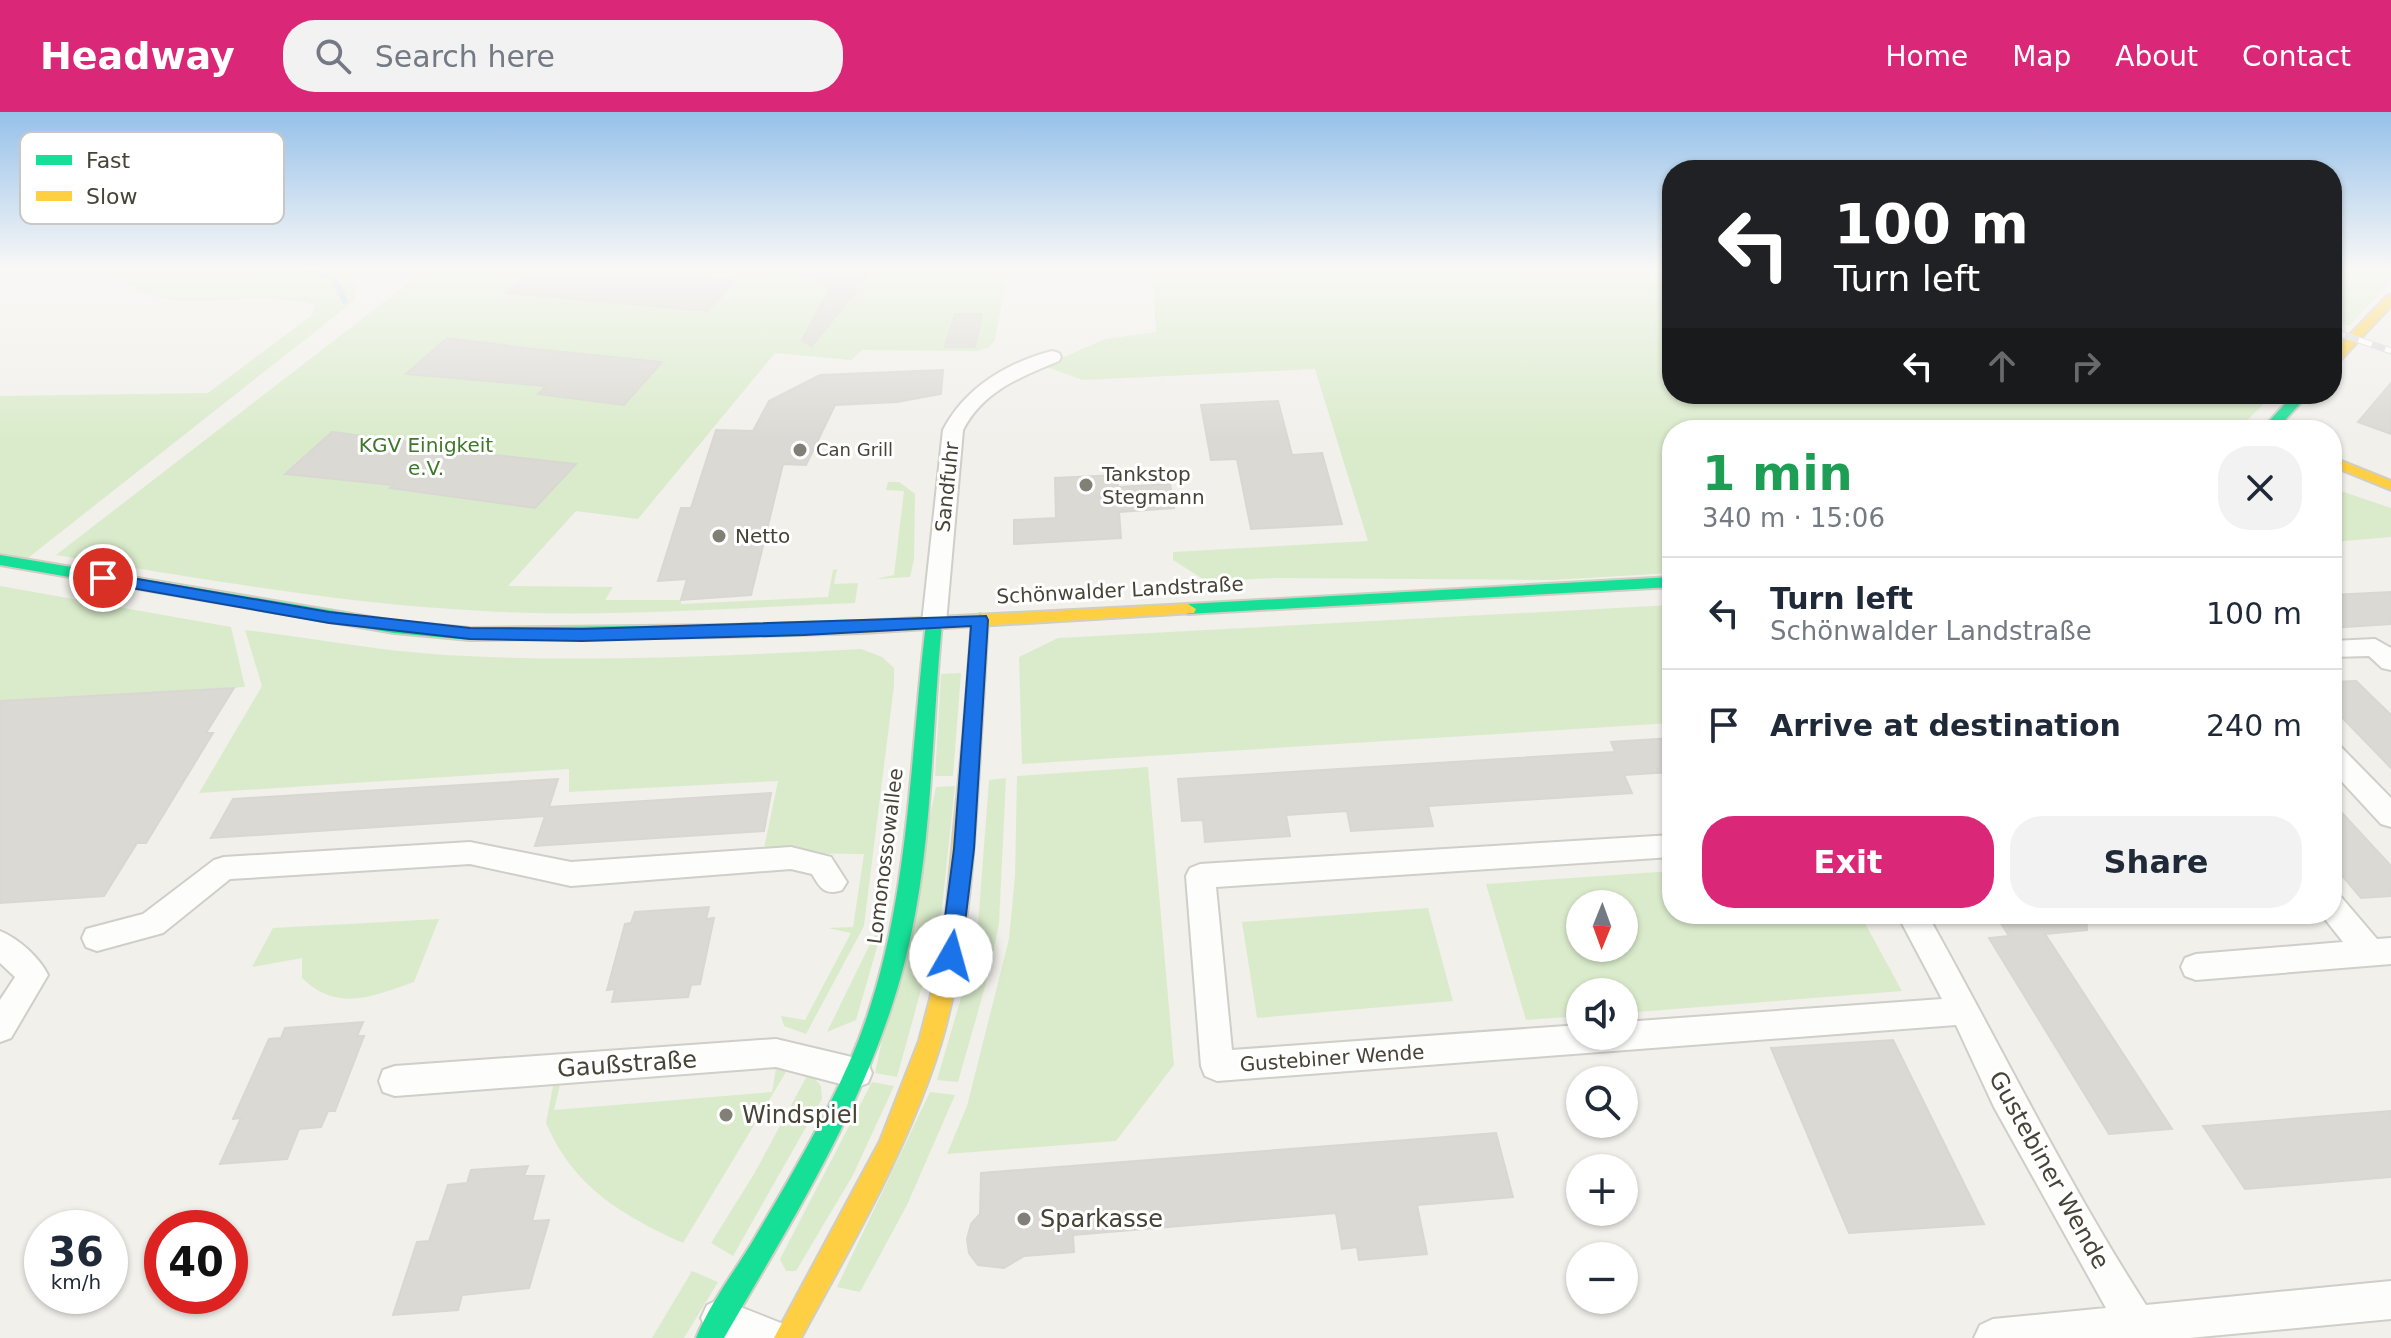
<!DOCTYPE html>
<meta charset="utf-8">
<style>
:root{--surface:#fff;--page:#f2f2f3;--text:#1f2937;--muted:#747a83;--line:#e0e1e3;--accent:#db2777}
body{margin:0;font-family:"DejaVu Sans",sans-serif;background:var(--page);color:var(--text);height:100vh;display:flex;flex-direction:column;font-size:30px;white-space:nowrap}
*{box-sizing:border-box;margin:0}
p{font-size:26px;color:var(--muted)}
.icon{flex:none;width:44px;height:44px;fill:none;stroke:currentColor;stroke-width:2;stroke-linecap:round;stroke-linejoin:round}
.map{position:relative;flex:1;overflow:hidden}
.drawer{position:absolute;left:1662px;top:308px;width:680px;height:504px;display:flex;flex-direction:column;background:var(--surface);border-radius:32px;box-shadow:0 2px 6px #0004}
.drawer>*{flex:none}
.banner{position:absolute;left:1662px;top:48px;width:680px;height:244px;border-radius:32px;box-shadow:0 2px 6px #0004;background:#202124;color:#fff;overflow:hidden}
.needle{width:52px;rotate:181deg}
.fabs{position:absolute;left:1566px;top:778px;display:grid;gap:16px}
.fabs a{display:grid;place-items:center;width:72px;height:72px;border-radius:50%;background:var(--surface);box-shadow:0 2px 6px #0004;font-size:40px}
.speed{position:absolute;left:24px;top:1098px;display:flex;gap:16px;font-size:40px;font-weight:700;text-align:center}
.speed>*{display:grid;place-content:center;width:104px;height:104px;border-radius:50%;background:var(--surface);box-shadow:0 2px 6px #0004;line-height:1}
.speed small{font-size:20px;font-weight:400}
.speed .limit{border:12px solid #d22;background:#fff;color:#111}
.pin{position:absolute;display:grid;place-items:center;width:68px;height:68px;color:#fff;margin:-34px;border:4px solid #fff;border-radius:50%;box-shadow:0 2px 8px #0007}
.me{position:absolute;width:88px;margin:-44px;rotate:7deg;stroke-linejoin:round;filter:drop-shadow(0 0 6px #0008)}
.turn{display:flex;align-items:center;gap:28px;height:168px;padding:0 40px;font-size:36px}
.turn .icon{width:104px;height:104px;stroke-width:2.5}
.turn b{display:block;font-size:56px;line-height:68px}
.lanes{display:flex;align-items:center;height:76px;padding:0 40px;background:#0003;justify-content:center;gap:40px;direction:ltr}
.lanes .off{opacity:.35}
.round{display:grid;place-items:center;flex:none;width:84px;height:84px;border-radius:32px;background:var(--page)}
.headline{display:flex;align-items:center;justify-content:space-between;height:136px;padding:0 40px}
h1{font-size:48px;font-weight:700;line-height:60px;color:#1e9e55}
.button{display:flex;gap:16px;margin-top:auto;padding:16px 40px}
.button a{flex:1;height:92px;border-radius:32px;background:var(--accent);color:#fff;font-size:32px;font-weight:700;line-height:92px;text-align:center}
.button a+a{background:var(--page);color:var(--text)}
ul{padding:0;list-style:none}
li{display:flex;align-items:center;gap:24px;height:112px;padding:0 40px;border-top:2px solid var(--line)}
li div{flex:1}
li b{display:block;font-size:30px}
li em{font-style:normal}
header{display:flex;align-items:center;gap:48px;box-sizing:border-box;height:112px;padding:0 40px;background:var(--accent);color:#fff}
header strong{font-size:38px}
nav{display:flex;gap:44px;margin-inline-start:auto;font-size:28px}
.search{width:560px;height:72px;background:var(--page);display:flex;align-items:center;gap:20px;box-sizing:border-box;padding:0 28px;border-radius:32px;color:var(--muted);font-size:30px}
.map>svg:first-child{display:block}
.green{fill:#daebcb;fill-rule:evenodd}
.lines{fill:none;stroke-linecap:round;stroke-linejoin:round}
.stream{stroke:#bcd4ee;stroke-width:6}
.building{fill:#dbd9d3;stroke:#d9d7d1;stroke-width:2}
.street-casing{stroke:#cfcec8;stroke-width:4}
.fast-casing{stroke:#d0cec2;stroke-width:4}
.slow-casing{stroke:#d0cec2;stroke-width:4}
.street{fill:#fdfdfc;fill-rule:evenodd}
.fast{fill:#16e098;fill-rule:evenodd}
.slow{fill:#ffcf43;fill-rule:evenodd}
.rail-casing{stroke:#d9d9d8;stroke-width:7}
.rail{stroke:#fff;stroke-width:5;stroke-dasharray:14;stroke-linecap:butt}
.route{fill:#1a73e8;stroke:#114b97;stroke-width:2}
.poi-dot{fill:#828076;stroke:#fff;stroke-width:3}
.labels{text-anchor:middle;stroke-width:6;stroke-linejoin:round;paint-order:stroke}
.far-poi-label{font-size:18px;fill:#474337;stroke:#fff;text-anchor:start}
.park-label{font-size:20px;fill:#3e782a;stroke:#fff}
.poi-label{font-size:20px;fill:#474337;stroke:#fff;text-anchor:start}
.street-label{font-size:20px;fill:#474337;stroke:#fff}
.near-street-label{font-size:24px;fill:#474337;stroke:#fff}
.near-poi-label{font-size:24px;fill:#474337;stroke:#fff;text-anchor:start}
.key{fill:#fff;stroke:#c8c7c3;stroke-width:2}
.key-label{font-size:22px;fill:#474337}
</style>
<header>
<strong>Headway</strong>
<div class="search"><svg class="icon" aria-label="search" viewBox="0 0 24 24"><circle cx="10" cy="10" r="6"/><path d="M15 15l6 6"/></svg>Search here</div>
<nav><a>Home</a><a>Map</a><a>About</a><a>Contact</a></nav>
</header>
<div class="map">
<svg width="2391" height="1226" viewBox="0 0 2391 1226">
<rect width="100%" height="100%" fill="#f1f0eb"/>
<g class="green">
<path d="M101,156H336L345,157L356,176L354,189L28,446L0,441V284L208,281L312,203L315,193C265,180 222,192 173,188C146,185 122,171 101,156Z"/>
<path d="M428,156H1008L995,228L988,236L977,239L862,238L851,248L775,241L638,407L576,399L508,474L613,475L605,488H681V492L828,485L833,458L837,457L834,472L858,471L855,491C732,496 607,506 484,499C340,492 198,466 56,443Z"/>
<path d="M1152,156H1672V282H2274L2237,318H1672V461L1553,468L1277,466L1206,469L1173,448V440L1368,429L1315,257L1083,268L1044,254L1105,227L1156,220Z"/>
<path d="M2332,156H2391V169L2349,214L2332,208Z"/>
<path d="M888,370H899L915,382L914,447L910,465L876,467L894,463L904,379L886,378Z"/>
<path d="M2332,376L2391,396V425L2332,430Z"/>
<path d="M0,474L231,515L245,575L0,589Z"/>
<path d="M1672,493V611L1022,652L1019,545L1058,526Z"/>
<path d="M245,518C311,526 378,539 445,543C583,551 722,544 861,537L882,545L894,556V574L864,814L806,922L784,914L781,904L805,908L851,821L828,816L853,815L864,742L763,741L778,669L569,680V657L199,681L262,574Z"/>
<path d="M961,561L953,664H935L941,562Z"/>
<path d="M1148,655L1174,953L1116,1029L947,1042L967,994L1009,827L1015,764L1017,664Z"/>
<path d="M1006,666L999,812L988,864L958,970L937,968L968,862L978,813L989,668Z"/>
<path d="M955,674L941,805L897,965L875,961L936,675Z"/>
<path d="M1672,759V802H1860L1902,879L1624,901V880H1580V904L1526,908L1486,772ZM1580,792H1624V836H1580Z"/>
<path d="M1428,796L1453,889L1257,906L1242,810Z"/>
<path d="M439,807L414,870C373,884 338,901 302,866V846L252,855L273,816Z"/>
<path d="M884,811L856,908L827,920L872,828Z"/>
<path d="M789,955L683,1131C623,1104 573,1075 546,1011L553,974L560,973L554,998L772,980L776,956Z"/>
<path d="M809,960L821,974L822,987L733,1144L711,1131L754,1062Z"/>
<path d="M872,970L894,974L853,1063L796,1159H786L780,1147Z"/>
<path d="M930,980L955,983L907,1093L860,1180L837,1175Z"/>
<path d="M692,1159L718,1170L684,1226H652Z"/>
</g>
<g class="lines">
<path class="stream" d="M298,156L332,164L345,189"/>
</g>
<g class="building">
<path d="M534,156H588L736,168L708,199L506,181Z"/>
<path d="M796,156L871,160L812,234L802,228L830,177Z"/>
<path d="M955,202H982L975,235H945Z"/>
<path d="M447,226L525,236L662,250L624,293L538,282L546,274L406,262Z"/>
<path d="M943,258L941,282L897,290L835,293L806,353L783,352L751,483L681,488L687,467L658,469L681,396H691L716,318L753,319L769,289L820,263Z"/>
<path d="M2391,271V322L2358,310Z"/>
<path d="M1278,289L1292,343L1322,341L1342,412L1251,417L1237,347L1211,348L1201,293Z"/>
<path d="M332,320L488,340L486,342L576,352L535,396L390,376L393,373L285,362Z"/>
<path d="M1117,363L1118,375L1170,372L1174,396L1119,400L1121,426L1014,432V408L1056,406L1055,366Z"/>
<path d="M2391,480V512L2332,516V483Z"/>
<path d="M2356,569L2391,603V656L2332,595V570Z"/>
<path d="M234,576L206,621H213L146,731H137L104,784L0,791V589Z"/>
<path d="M1672,626V660L1624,663L1632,681L1428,694L1433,714L1351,719L1347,699L1286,703L1290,724L1205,730L1203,708L1182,709L1178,667L1615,640L1611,630Z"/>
<path d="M558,667L549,695L771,681L764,719L535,734L545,704L211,726L233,687Z"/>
<path d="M2332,690L2391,754V784L2361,786L2332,752Z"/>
<path d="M709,795L706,807L714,806L700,872L691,873L688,885L612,890L615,877L607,878L625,812L631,811L635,800Z"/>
<path d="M1995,802H2086L2087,818L2045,822L2172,1017L2109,1022L1989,826L2009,824Z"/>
<path d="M363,910L357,924H364L347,968L335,999H328L321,1015L299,1017L287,1047L220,1052L241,1006L233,1007L269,927L281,926L285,916Z"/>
<path d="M1893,928L1984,1112L1849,1121L1771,936Z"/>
<path d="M2391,999V1065L2245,1077L2203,1014Z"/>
<path d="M1496,1021L1513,1085L1417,1093L1427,1142L1359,1148L1357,1135L1342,1137L1336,1101L1073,1123L1074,1140L1024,1144L1004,1156L978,1153L969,1141L967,1127L971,1112L980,1102L981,1061Z"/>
<path d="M528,1054L524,1064H544L532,1109L549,1108L529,1176L462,1183L458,1198L393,1203L417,1130L429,1129L448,1073L467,1071L471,1058Z"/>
</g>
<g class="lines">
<defs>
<g id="street">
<path d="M1052,239L1059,241L1061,245L1059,249C1020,265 983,279 963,318L946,511L942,517H926L922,511L943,318C965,276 1006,251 1052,239Z"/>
<path d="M2375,527L2391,536V558L2382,556L2369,544L2332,545V529Z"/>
<path d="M2332,632L2341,635L2391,686V715L2381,712L2332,659Z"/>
<path d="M1672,723V745L1216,775L1232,938L1580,913V924H1624V910L1942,887L1897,802H1927C2000,932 2065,1067 2146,1193L2391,1169V1207L2189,1226H1974L1980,1213L1993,1207L2106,1196L1994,995L1956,913L1217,969L1205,964L1201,954L1186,764L1190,756L1200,752Z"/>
<path d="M470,730L571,750L791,735L831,745L847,770L842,778C825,784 820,776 812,762L791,757L571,774L470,752L230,767L163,821L97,839L86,835L82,826L86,817L143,802L214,748L224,745Z"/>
<path d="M2332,783L2342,786L2377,827L2391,826V852L2196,868L2185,864L2181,855L2185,846L2196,842L2343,830L2321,802H2332Z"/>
<path d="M0,819C18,826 40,846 48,863L11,926L0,930V888L15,865L0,851Z"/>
<path d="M776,927L856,946L868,951L872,961L868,971L856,976L776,955L395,984L383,980L379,969L383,958L395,954Z"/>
<path d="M720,1187L786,1213L792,1226H723L707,1219L701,1206L707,1193Z"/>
</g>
<g id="fast">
<path d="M2294,282H2309L2276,318H2261Z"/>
<path d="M0,443L394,509L470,516L727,513L735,519L727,525L470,528L394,521L0,453Z"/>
<path d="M1672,465V475L1188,502L1180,497L1188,492Z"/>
<path d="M980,502L988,508L981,625L972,632L963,625L972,508Z"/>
<path d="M934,505L942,511C931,623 933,740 905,849C870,986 794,1105 724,1226H696C710,1191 735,1159 754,1127C788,1069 822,1012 849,951C910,813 908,659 926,511Z"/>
</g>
<g id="slow">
<path d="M2391,183V194L2337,252L2332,253V241L2387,184Z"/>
<path d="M2332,345L2391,369V378L2332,354Z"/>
<path d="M1188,492L1196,497L1194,501L862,521L727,525L719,519L727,513L862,509Z"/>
<path d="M972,618L981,625C975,727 970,832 941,931C909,1035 853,1130 801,1226H774L880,1029L919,929L930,887L946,801L963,625Z"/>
</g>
</defs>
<use href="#street" class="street-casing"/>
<use href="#fast" class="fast-casing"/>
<use href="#slow" class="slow-casing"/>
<use href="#street" class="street"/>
<use href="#fast" class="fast"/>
<use href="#slow" class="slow"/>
<defs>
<path id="rail" d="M2332,219L2391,239"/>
</defs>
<use href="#rail" class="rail-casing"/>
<use href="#rail" class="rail"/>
</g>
<linearGradient id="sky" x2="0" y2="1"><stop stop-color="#96c1ea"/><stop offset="0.48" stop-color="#f9f8f6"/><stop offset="1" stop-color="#f9f8f6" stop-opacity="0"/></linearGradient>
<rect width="2391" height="327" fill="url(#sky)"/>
<path class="route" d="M103,461L329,500L470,516L582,517L986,504L988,508L974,737L961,844L958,851L951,853L943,851L940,844L954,737L971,514L804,523L582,529L470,527L329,511L97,470V463Z"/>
<g class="poi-dot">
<circle cx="800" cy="338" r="8"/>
<circle cx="1086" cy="373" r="8"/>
<circle cx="719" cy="424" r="8"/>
<circle cx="726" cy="1003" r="8"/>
<circle cx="1024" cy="1107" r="8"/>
</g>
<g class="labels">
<g class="far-poi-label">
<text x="816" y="344">Can Grill</text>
</g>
<g class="park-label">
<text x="426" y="340">KGV Einigkeit<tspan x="426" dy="23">e.V.</tspan></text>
</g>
<g class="poi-label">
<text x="1102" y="369">Tankstop<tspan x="1102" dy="23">Stegmann</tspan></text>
<text x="735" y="431">Netto</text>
</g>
<g class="street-label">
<text transform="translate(947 375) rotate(-84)" y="7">Sandfuhr</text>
<text transform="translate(1120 478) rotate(-3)" y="7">Schönwalder Landstraße</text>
<text transform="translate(885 744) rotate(-83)" y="7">Lomonossowallee</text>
<text transform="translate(1332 946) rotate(-4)" y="7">Gustebiner Wende</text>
</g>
<g class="near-street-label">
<text transform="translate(627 952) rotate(-4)" y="8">Gaußstraße</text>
<text transform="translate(2049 1058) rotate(61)" y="8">Gustebiner Wende</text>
</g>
<g class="near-poi-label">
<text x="742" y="1011">Windspiel</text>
<text x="1040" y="1115">Sparkasse</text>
</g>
</g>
<rect x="20" y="20" width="264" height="92" rx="12" class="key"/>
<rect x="36" y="43" width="36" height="10" fill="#16e098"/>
<rect x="36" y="79" width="36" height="10" fill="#ffcf43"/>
<g class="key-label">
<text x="86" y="56">Fast</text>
<text x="86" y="92">Slow</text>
</g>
</svg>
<div class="fabs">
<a><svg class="needle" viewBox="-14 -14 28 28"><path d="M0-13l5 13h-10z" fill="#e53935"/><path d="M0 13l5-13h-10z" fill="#747a83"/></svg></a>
<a><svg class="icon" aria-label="sound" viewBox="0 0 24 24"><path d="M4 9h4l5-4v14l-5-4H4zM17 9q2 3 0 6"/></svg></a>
<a><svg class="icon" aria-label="search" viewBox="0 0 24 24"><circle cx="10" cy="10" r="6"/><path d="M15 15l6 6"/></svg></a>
<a>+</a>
<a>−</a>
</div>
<div class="speed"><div>36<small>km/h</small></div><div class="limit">40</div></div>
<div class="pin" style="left:103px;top:466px;background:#d93025"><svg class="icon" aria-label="arrive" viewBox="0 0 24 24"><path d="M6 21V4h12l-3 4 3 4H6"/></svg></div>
<svg class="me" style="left:951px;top:844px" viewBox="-20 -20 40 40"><circle r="19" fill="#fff"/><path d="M0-13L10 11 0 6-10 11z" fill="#1a73e8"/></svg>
<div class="banner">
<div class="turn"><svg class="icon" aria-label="left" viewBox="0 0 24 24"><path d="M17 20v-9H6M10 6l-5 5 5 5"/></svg><div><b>100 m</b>Turn left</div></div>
<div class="lanes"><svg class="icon" aria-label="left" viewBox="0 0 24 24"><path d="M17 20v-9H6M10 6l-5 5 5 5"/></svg><svg class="icon off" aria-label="ahead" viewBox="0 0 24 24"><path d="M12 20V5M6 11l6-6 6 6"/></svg><svg class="icon off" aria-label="right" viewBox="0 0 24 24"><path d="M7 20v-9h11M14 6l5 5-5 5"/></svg></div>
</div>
<section class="drawer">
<div class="headline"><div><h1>1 min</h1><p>340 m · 15:06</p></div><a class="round"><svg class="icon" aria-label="close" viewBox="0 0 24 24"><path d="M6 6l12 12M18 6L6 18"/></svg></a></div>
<ul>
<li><svg class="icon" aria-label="left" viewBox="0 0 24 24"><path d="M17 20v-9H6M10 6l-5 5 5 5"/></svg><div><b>Turn left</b><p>Schönwalder Landstraße</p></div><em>100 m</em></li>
<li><svg class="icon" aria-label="arrive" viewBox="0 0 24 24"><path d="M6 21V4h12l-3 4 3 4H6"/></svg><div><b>Arrive at destination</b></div><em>240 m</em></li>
</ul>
<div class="button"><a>Exit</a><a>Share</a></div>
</section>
</div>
